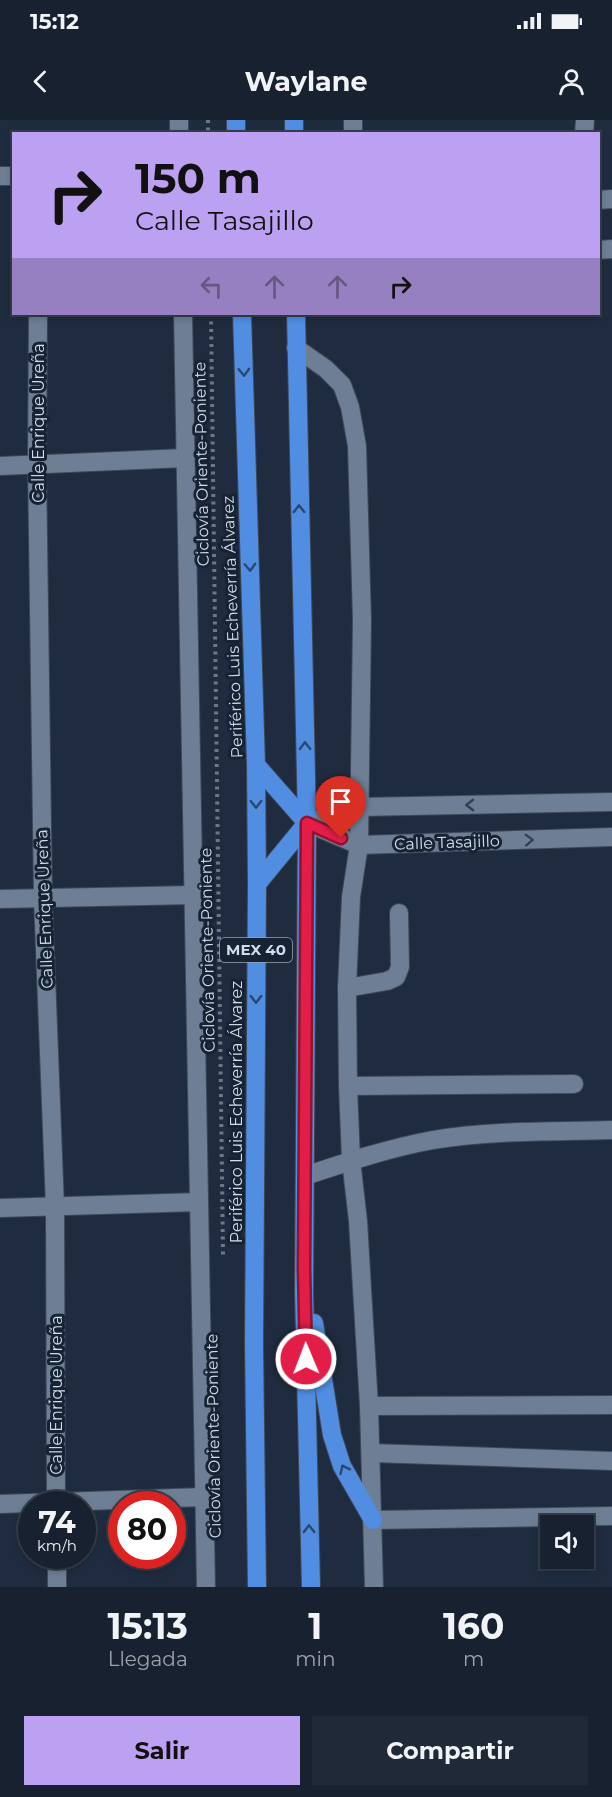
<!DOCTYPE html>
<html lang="es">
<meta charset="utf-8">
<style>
:root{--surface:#17212f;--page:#202937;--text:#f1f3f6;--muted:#9ea3aa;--line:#363e4b;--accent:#bca0f2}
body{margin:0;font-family:Montserrat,sans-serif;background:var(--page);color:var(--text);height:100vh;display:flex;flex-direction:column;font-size:22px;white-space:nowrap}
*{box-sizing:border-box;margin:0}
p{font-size:20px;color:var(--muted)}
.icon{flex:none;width:33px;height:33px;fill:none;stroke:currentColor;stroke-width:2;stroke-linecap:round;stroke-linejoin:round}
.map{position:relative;height:1467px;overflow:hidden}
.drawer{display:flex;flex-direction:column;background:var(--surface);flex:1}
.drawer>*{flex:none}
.banner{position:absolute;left:12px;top:12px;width:588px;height:183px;border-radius:0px;box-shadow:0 3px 9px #0003,0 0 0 2px var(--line);background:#bca0f2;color:#111;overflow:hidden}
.controls{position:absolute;left:540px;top:1395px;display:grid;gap:12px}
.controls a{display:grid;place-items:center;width:54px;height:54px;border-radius:0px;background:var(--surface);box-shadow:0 3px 9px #0003,0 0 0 2px var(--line);font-size:30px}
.speed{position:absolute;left:18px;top:1371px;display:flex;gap:12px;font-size:30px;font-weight:700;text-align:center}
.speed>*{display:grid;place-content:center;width:78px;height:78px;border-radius:50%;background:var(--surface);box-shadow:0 3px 9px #0003,0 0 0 2px var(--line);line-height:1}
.speed small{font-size:15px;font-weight:400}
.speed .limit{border:9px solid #d22;background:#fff;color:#111}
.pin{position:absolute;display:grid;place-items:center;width:51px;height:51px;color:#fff;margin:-62px -26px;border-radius:50% 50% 50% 0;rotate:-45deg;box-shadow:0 0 6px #0007}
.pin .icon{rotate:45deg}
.me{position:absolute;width:66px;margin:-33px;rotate:359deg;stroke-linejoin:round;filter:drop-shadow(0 0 4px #0008)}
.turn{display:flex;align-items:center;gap:21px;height:126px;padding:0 24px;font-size:27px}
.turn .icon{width:78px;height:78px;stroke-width:2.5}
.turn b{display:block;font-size:42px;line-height:51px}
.lanes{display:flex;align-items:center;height:57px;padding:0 24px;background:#0003;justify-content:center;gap:30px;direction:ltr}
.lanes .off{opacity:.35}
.eta{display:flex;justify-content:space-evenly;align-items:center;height:102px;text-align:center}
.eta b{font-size:36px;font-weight:700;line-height:42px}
.cta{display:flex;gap:12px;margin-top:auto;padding:12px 24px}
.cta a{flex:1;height:69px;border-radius:0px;background:var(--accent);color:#111;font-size:24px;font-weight:700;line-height:69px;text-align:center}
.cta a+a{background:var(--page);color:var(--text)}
.status{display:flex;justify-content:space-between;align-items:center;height:42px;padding:0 30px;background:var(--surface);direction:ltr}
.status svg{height:16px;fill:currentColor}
header{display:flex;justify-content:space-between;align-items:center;height:78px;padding:0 24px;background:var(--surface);font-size:27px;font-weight:700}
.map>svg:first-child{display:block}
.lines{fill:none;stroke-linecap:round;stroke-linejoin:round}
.minor-casing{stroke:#3d4858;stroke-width:20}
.highway-casing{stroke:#3d4858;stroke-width:20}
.path{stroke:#6c7787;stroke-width:4;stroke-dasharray:3 4.5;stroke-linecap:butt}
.minor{stroke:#6e7e94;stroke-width:18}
.highway{stroke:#518ee2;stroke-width:18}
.oneway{stroke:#2b4871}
.oneway2{stroke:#303e51}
.route-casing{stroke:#92132f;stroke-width:15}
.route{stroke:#e11d48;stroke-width:10}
.labels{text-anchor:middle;stroke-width:6;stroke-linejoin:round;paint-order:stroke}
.shield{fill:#162334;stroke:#9aa4b2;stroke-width:1.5}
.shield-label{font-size:15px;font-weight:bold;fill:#d3dce8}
.street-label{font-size:16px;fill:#d3dce8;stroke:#162334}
</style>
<div class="status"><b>15:12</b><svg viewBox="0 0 49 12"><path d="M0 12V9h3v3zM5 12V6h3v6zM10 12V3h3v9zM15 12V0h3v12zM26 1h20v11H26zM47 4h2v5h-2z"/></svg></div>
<header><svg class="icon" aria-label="back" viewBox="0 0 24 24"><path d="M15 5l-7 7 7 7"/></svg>Waylane<svg class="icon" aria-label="person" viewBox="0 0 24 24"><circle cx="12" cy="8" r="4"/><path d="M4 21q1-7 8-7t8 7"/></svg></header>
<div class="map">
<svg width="612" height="1467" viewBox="0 0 612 1467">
<rect width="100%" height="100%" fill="#1f2c3f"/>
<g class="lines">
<defs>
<g id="minor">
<path d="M179,0V14"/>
<path d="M353,0V14"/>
<path d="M584,14L585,0"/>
<path d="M0,56H14"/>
<path d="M598,80L612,79"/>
<path d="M598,130L612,129"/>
<path d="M38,194L37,344L43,778L55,1087L56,1384"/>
<path d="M183,194L206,1467"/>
<path d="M296,228L326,249L342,265L350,287L357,326L362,500L359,725L351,777L347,868L348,966L351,1040L358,1101L369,1286L374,1467"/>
<path d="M0,346L185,338"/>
<path d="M307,703L359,725L612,717"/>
<path d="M307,703L359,687L612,682"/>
<path d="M0,779L193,775"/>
<path d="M347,868L387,861L396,857L400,847L399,793"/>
<path d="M348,966L574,964"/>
<path d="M305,1056C347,1042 389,1028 433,1020C492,1010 553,1012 612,1010"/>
<path d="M0,1088L199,1082"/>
<path d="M369,1286L612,1285"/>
<path d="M371,1333L612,1341"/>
<path d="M0,1384L204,1377"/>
<path d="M373,1400L612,1396"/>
<path d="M57,1436V1467"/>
</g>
<g id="highway">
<path d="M236,0V14"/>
<path d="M294,0V14"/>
<path d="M242,194L256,645L257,764L254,1224L257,1467"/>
<path d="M296,194L307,703L304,1171L311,1467"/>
<path d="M256,645L307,703L257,764"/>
<path d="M314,1203L332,1315L342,1346L373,1400"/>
</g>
</defs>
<use href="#minor" class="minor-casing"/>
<use href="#highway" class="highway-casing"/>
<g class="path">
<path d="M208,0V14"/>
<path d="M211,194L223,1136"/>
</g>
<use href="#minor" class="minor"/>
<use href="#highway" class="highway"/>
</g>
<defs><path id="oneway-chevron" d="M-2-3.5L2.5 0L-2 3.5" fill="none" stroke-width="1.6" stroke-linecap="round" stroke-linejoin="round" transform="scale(1.5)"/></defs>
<g class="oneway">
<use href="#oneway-chevron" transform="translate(244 252) rotate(88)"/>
<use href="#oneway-chevron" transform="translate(299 389) rotate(-91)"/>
<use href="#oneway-chevron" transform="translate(250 447) rotate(88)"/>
<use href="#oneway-chevron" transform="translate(305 626) rotate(-91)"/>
<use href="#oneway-chevron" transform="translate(256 684) rotate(89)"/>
<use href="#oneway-chevron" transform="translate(256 879) rotate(90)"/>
<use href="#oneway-chevron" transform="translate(344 1349) rotate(-116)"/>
<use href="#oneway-chevron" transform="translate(309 1409) rotate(-91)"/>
</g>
<g class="oneway2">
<use href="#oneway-chevron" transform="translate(470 685) rotate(179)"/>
<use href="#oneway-chevron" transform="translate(529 720) rotate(-2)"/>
</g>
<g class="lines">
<defs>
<path id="route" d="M306,1239L304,1148L307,703L341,718"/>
</defs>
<use href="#route" class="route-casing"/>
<use href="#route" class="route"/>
</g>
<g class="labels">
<rect class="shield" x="220" y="818" width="72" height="24" rx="4.5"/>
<g class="shield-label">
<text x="256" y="835">MEX 40</text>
</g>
<g class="street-label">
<text transform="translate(38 303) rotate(-90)" y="6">Calle Enrique Ureña</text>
<text transform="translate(201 344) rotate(-91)" y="6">Ciclovía Oriente-Poniente</text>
<text transform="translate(232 507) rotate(-92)" y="6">Periférico Luis Echeverría Álvarez</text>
<text transform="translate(447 722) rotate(-2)" y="6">Calle Tasajillo</text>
<text transform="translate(44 789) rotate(-92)" y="6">Calle Enrique Ureña</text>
<text transform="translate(207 830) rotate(-91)" y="6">Ciclovía Oriente-Poniente</text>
<text transform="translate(236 992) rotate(-90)" y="6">Periférico Luis Echeverría Álvarez</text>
<text transform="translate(56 1275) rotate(-90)" y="6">Calle Enrique Ureña</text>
<text transform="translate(213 1316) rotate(-91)" y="6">Ciclovía Oriente-Poniente</text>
</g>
</g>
</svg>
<div class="controls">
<a><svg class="icon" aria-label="sound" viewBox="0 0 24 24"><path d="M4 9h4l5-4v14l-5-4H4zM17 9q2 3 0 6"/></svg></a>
</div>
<div class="speed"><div>74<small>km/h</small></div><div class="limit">80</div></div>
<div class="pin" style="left:341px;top:718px;background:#d93025"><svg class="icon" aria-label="arrive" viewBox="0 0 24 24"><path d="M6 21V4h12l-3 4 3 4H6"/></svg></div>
<svg class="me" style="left:306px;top:1239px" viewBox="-20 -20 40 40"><circle r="17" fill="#e11d48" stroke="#fff" stroke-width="3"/><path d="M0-11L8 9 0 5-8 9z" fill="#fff"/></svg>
<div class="banner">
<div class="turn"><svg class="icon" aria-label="right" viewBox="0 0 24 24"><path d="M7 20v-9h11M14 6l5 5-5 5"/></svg><div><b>150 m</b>Calle Tasajillo</div></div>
<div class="lanes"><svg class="icon off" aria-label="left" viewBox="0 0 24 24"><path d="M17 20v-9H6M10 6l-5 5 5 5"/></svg><svg class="icon off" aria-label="ahead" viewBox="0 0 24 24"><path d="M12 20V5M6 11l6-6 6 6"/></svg><svg class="icon off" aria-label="ahead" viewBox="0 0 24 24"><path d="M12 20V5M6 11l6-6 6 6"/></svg><svg class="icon" aria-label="right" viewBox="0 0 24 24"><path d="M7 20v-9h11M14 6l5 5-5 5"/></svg></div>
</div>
</div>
<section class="drawer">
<div class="eta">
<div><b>15:13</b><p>Llegada</p></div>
<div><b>1</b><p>min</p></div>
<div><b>160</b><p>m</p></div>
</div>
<div class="cta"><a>Salir</a><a>Compartir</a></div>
</section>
